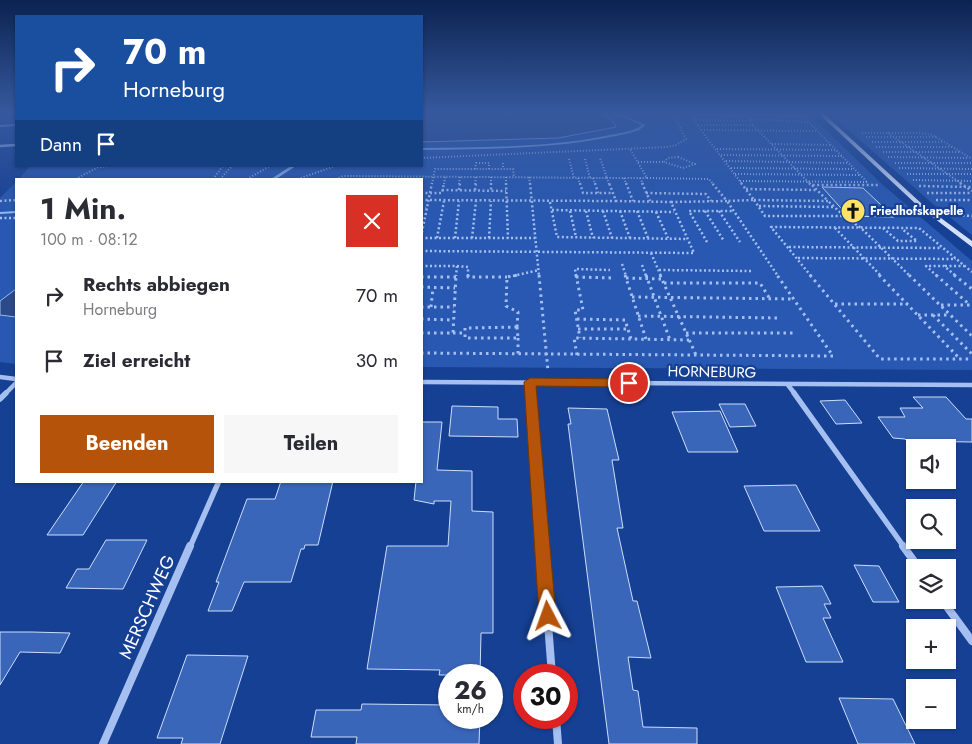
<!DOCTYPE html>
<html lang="de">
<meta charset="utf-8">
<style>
:root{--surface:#fff;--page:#f7f7f7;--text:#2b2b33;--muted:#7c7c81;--accent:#b45309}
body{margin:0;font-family:Jost,sans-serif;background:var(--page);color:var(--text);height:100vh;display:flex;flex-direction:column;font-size:19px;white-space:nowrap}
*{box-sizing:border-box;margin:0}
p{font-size:16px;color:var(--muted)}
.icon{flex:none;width:28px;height:28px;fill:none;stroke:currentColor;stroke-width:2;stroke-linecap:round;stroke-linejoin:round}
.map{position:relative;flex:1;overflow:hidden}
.sheet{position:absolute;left:15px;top:178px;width:408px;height:305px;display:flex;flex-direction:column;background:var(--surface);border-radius:0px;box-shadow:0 1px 4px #0004}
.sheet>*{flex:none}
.banner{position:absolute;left:15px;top:15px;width:408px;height:152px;border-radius:0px;box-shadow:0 1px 4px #0004;background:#1a4fa0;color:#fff;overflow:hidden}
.buttons{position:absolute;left:906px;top:439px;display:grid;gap:10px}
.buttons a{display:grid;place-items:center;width:50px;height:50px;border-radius:0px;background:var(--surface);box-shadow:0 1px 4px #0004;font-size:25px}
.speed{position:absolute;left:438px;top:664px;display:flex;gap:10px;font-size:25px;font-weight:700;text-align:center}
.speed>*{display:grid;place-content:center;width:65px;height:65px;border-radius:50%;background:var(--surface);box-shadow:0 1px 4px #0004;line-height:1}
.speed small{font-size:12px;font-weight:400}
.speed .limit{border:8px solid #d22;background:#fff;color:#111}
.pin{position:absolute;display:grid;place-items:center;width:42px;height:42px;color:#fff;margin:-21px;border:2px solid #fff;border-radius:50%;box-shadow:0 1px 5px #0007}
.me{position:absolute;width:55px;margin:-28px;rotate:356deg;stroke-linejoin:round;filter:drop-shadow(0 0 4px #0008)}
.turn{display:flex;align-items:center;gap:18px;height:105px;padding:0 25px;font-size:22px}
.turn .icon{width:65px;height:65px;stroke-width:2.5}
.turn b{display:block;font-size:35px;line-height:42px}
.then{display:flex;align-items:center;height:48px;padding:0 25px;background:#0003;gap:10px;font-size:19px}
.round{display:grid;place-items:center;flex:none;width:52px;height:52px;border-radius:0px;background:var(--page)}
.head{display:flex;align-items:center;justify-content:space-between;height:85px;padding:0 25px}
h1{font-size:30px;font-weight:700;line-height:38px}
.primary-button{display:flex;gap:10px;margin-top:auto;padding:10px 25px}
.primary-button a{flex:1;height:58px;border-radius:0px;background:var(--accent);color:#fff;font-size:20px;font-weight:700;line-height:58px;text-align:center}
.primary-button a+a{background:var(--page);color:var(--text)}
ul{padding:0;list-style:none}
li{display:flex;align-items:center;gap:15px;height:65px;padding:0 25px}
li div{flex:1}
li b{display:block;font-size:19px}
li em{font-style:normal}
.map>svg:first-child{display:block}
.green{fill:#2858b1}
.water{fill:#2b4a88;stroke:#97b9f3}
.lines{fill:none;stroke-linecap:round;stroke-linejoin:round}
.stream{fill:#97b9f3;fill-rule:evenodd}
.building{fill:#3a66b9;stroke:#ccddfc}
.path-far2{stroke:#a5bff1;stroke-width:2;stroke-dasharray:1 2;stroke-linecap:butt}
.path-far1{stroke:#a5bff1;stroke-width:2.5;stroke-dasharray:2 2.5;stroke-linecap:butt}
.path{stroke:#a5bff1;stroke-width:3;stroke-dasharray:2.5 4;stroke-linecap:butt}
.lane{stroke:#a5bff1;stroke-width:2}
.street-far3{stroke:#a5bff1;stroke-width:2.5}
.street-far2{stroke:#a5bff1;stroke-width:4.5}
.street-far1{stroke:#a5bff1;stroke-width:5.5}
.street{stroke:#a5bff1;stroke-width:8}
.secondary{fill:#d3e0fb;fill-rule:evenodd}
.route{fill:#b45309;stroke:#753606}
.labels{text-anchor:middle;stroke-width:4.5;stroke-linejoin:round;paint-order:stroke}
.far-poi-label{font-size:12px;font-weight:bold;fill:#fff;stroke:#164093;text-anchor:start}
.street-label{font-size:15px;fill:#fff;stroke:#164093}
.near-street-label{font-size:18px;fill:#fff;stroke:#164093}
</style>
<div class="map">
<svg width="972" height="744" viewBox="0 0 972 744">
<rect width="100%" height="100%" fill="#164093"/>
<g class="green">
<path d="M599,112H807L883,185L972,261V370L421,367V179H19L30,166H421V142L558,138L612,120Z"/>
<path d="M828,112H972V235L933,204Z"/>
<path d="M16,182V364L0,362V198Z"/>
</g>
<g class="water">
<path d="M421,112H599L612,120L616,127L558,138L421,142Z"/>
<path d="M16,289V317L0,315V301Z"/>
</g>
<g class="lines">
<g class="stream">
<path d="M610,112H615L646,125L639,130L630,133C561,149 492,149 421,150V148C483,147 545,148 605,136C617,133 631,133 642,125Z"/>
<path d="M291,166H296L276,179H271Z"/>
<path d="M16,211V213L0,214V212Z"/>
</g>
</g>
<g class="building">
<path d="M822,187L863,188L894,217L848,216Z"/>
<path d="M913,397H946L966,419H972V442L907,441L905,439L893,438L878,417H905L900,408H923Z"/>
<path d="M845,400L862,423L836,424L820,401Z"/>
<path d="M719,404H745L756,426L730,427Z"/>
<path d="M452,406L498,407V419H517L518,437L449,436Z"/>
<path d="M568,408L607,409L619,460H612L623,528H617L633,601H637L651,658L628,657L633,690L638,691L643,727L697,728V744H609L568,424H571Z"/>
<path d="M720,411L738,452H688L672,412Z"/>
<path d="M421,422H442L437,470L472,471V511L493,512V633H481L480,675H439L440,670L367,669L387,546H448L451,501H434V504L414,500L416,481H421Z"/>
<path d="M84,481H117L83,535H47Z"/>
<path d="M281,481H333L318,545H305L304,549H301L291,582H244L232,611H208L219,582H216L247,499H275Z"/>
<path d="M796,485L820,531H764L744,486Z"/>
<path d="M106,540H147L123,589L66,588L77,569H89Z"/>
<path d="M854,565L879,566L899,602H873Z"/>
<path d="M822,586L831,604H824L831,618H823L843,662H806L776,587Z"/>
<path d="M0,632H32L70,633L60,653L20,652L0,685Z"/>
<path d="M187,655L248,656L220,744H181L183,738H157Z"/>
<path d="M839,698L893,699L915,744H858Z"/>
<path d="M362,704L449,705V718H480L479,744H356L357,737H311L316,710H361Z"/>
</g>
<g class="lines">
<g class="path-far2">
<path d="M690,112L697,125L742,184"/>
<path d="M747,112L753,125L810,184"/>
<path d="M799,112L867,182"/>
<path d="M691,114L748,117"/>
<path d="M747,114L803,117"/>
<path d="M750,119L808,122"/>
<path d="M694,120L750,121"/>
<path d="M698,125H753"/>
<path d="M701,130L817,131"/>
<path d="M862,133H920L933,135L972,159"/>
<path d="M888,133L962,184"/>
<path d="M866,137H937"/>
<path d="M872,142H943"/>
<path d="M772,144L831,145"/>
<path d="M876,147H952"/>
<path d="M717,149L836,150"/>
<path d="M883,152H961"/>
<path d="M721,155L842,156"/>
<path d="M678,157L695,164L683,168L664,162L668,158Z"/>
<path d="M888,157L969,158"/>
<path d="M421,158L667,147L676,145L686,139L672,112"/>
<path d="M569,159L574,178"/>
<path d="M585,159L590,178"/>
<path d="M726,161L848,163"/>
<path d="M638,162H664"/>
<path d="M503,163V169"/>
<path d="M895,163H972"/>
<path d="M100,167L110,166"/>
<path d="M731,168L854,169"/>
<path d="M899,168L972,169"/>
<path d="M475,169L476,163H489V169"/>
<path d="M735,174L861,175"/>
<path d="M907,174H972"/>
<path d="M491,177V184"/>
<path d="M506,177V184"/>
<path d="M529,177L530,184"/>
<path d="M578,178L580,184"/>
<path d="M593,178L595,184"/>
<path d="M624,178L626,184"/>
<path d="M640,178L643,184"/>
<path d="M647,178L709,179L713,184"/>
<path d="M76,179L100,166"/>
<path d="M213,179L223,166"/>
<path d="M220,179L232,166"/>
<path d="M247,179L270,166"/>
<path d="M298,179L335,166"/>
<path d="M336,179L343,176L607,178L600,158"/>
<path d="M913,180L972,181"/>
<path d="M740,181L867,182"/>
<path d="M432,184L435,169H513L514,177"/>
<path d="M444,184L445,177"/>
<path d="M459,184L460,177"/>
<path d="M475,184L476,177"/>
<path d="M609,184L607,178H647L630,149"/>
</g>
<g class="path-far1">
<path d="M491,183V191"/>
<path d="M506,183L508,238"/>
<path d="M530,183L539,276"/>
<path d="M580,183L583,193H613"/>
<path d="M595,183L598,193"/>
<path d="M626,183L633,201"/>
<path d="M642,183L650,201"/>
<path d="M741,183L754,200L727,201L778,276"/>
<path d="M809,183L811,185H880"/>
<path d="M960,183L972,191"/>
<path d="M919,186L972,187"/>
<path d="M746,189L816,190"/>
<path d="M442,190L506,191"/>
<path d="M459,190L460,183"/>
<path d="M475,190L476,183"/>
<path d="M421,193H442L444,183"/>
<path d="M646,193L706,194L711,201"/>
<path d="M927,193H972"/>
<path d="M421,200L616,201"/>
<path d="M754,200L765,216H844L828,201"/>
<path d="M754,200L828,201L812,185"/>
<path d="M936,200H972"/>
<path d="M0,201L16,200"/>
<path d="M550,202L557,237L687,239"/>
<path d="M671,202L727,201L712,183"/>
<path d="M759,206L835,207"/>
<path d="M421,208H426"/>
<path d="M552,210L674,212"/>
<path d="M570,211L576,237"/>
<path d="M586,211L593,238"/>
<path d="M603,211L612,238"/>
<path d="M620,211L630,238"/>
<path d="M637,211L648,238"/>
<path d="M705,211L724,241"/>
<path d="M719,211L740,242"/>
<path d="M656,212L668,238"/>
<path d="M958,215L972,216"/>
<path d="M844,216L861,228L910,276"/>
<path d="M0,218H16"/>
<path d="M835,228L881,276"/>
<path d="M883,228L898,241H917L902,229"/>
<path d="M421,237L432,183"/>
<path d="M421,238H535"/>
<path d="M437,238L444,201"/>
<path d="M455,238L459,201"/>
<path d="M472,238L476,201"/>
<path d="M489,238L491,201"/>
<path d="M707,242L689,211H733"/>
<path d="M789,247L942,248"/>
<path d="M421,251L694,253L671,202L616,201L609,183"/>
<path d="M651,253L661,276"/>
<path d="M798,258L956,259"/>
<path d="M622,264L626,276"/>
<path d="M642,265L646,276"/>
<path d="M421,266H457L456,276"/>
<path d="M457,266L468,267V276"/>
<path d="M945,266H964"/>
<path d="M659,270L751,271"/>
<path d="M513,276L539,270"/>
<path d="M576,276L575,269L610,270"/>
<path d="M811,276L771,227L919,228L972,272"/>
<path d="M937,276L926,266H944L956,276"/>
</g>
<g class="path">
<path d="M468,275V277H507"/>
<path d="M539,275L548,371"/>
<path d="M576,275L583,310H575L580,338"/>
<path d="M625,275L646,339"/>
<path d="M646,275L670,340"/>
<path d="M660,275L696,355"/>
<path d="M810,275L880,359H972"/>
<path d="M879,275L960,359"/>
<path d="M909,275L972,336"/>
<path d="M936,275L970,305"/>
<path d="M954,275L972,289"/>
<path d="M421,277H456"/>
<path d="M576,277L614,278"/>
<path d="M626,278L662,279"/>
<path d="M664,283H760L770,299"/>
<path d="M421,287L455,288"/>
<path d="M632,297L794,299"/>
<path d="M835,304H908"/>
<path d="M941,305H972"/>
<path d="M421,307H454"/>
<path d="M431,307L433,288"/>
<path d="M918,315H950"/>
<path d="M933,315L972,354"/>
<path d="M638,316L778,318"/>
<path d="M421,319L453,320"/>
<path d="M577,319L625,320L631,339"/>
<path d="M517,327L518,312L506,306L507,277L518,275"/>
<path d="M517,327L518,338H465V328Z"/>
<path d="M578,329H628"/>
<path d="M421,333H453L456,275"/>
<path d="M453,333H465"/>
<path d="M686,333H793"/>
<path d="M518,338V354"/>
<path d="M421,353L833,356L777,275"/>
<path d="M577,355L574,338L689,340"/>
</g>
<path class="lane" d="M0,126L16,125"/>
<path class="street-far3" d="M0,146L16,145"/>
<g class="street-far2">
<path d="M0,377L16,379"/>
<path d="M421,382L972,385"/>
<path d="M530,382L531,394"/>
<path d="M788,385L795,394"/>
<path d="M5,394L16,383"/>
</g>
<g class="street-far1">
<path d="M531,393L542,547"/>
<path d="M794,393L904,547"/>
<path d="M0,399L6,393"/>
<path d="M190,547L219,481"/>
</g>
<g class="street">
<path d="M542,546L552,675"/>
<path d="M903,546L919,568"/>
<path d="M942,600L972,641"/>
<path d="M556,718L558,744"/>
<path d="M103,744L190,546"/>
</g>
<path class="secondary" d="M817,112H822L922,204L972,241V247L918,206Z"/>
</g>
<linearGradient id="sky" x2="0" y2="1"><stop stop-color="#0c2351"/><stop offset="0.52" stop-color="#36599e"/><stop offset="1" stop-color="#36599e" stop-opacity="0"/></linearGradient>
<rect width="972" height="217" fill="url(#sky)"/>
<path class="route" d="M530,378L629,379L635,383L629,387L536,386L556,616L554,622L548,624L542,622L539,616L524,382Z"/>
<defs>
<symbol id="church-disc" viewBox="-11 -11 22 22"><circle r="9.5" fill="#ffe265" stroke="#164093"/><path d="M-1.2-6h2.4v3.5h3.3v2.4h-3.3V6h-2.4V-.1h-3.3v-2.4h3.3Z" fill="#111"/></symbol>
</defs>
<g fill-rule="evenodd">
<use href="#church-disc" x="839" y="197" width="28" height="28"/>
</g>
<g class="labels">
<g class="far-poi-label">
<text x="870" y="215">Friedhofskapelle</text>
</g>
<g class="street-label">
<text transform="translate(712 372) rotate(1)" y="5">HORNEBURG</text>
</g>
<g class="near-street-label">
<text transform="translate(147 607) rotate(-66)" y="6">MERSCHWEG</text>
</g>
</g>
</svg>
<div class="buttons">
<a><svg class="icon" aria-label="sound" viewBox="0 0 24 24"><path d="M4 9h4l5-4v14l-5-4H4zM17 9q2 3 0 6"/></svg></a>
<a><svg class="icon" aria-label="search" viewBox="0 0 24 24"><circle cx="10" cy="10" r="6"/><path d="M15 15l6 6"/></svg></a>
<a><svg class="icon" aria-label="layers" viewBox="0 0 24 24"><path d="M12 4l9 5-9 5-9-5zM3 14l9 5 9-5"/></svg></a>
<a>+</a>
<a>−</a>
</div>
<div class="speed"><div>26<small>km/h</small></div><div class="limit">30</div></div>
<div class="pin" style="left:629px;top:383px;background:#d93025"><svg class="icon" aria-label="arrive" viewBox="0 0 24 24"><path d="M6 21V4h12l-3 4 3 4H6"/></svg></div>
<svg class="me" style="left:548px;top:616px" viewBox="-20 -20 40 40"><path d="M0-17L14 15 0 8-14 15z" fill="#b45309" stroke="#fff" stroke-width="4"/></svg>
<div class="banner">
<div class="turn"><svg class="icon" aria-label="right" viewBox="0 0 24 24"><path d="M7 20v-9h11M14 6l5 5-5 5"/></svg><div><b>70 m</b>Horneburg</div></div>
<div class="then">Dann<svg class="icon" aria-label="arrive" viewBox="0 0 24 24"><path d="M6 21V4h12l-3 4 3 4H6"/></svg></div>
</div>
<section class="sheet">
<div class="head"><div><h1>1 Min.</h1><p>100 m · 08:12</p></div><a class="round" style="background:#d93025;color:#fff"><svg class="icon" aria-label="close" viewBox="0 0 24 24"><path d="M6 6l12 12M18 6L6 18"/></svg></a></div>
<ul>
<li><svg class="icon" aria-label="right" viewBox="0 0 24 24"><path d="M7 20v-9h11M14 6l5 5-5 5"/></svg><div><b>Rechts abbiegen</b><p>Horneburg</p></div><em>70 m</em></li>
<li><svg class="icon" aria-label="arrive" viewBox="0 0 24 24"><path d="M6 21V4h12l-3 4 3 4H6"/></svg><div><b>Ziel erreicht</b></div><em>30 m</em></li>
</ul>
<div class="primary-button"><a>Beenden</a><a>Teilen</a></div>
</section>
</div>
